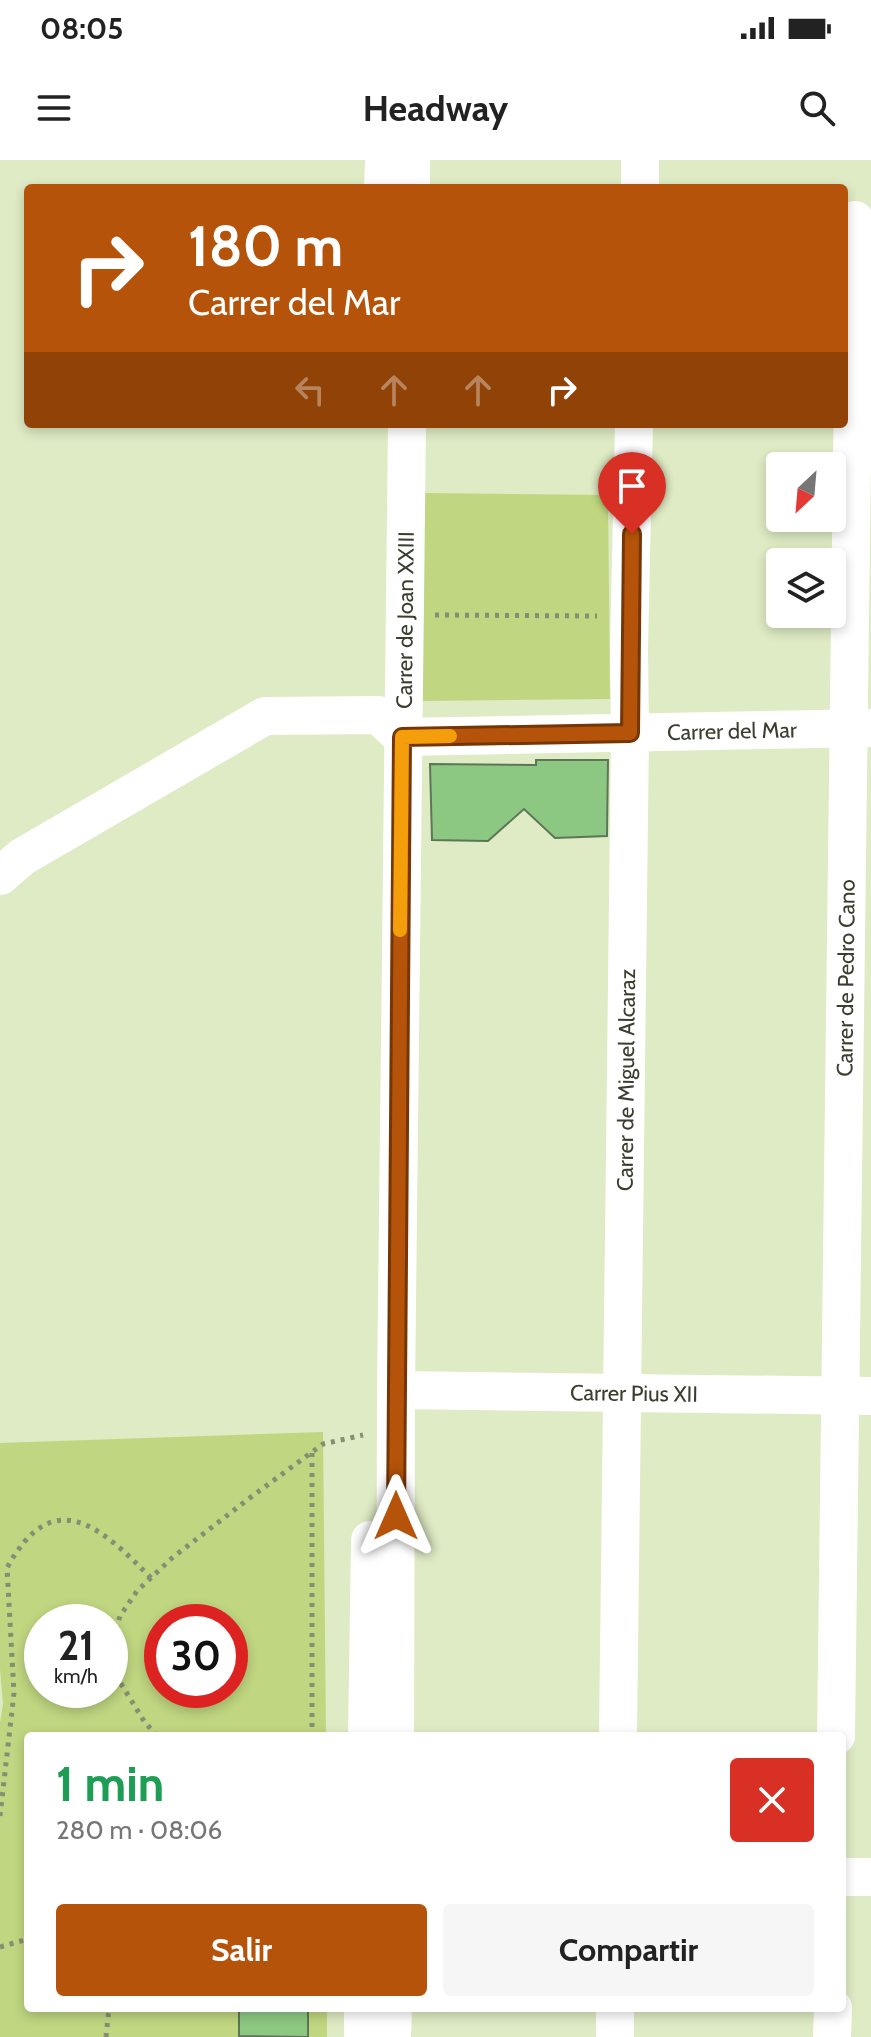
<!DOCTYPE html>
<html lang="es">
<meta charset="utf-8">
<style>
:root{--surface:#fff;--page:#f6f6f6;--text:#222;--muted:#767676;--accent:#b45309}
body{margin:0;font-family:Cabin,sans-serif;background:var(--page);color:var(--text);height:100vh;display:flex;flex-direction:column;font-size:30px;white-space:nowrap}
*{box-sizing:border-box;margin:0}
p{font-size:26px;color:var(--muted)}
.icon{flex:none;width:44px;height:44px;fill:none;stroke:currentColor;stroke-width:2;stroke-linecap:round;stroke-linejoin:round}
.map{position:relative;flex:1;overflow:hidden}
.panel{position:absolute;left:24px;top:1572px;width:822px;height:280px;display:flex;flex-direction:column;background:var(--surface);border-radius:8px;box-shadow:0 4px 12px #0003}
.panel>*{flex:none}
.hud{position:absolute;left:24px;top:24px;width:824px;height:244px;border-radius:8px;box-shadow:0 4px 12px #0003;background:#b45309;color:#fff;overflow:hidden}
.needle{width:52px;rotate:206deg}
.tools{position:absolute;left:766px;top:292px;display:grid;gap:16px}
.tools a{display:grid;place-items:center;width:80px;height:80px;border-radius:8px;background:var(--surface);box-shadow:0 4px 12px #0003;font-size:40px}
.speed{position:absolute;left:24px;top:1444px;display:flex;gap:16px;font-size:40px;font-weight:700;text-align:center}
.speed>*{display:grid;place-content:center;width:104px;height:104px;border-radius:50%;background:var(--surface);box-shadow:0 4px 12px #0003;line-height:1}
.speed small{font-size:20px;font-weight:400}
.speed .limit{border:12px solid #d22;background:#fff;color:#111}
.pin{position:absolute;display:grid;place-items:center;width:68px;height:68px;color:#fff;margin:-82px -34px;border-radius:50% 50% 50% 0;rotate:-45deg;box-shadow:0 0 8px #0007}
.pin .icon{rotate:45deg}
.me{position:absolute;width:88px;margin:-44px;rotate:0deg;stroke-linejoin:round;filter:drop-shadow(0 0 6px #0008)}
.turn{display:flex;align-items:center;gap:28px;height:168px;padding:0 32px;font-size:36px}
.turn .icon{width:104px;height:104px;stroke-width:2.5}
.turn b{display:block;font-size:56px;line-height:68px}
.lanes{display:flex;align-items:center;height:76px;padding:0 32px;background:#0003;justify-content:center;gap:40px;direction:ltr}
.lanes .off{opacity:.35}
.round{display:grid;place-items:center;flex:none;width:84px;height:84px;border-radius:8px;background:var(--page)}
.overview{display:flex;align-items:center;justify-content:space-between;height:136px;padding:0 32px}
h1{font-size:48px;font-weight:700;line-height:60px;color:#1e9e55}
.button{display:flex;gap:16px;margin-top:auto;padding:16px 32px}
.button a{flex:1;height:92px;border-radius:8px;background:var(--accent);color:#fff;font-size:32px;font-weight:700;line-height:92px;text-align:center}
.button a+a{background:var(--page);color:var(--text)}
.status{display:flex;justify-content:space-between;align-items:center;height:56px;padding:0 40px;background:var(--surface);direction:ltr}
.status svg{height:22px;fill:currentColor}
header{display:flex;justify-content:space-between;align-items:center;height:104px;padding:0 32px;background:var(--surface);font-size:36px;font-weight:700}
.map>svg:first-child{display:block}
.green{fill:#c0d681;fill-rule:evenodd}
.building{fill:#8dc882;stroke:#5d7658;stroke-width:2}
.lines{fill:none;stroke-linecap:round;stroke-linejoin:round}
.path{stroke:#868e73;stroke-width:5;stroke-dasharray:4 6;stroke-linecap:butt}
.minor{stroke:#fff;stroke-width:38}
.route-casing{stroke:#753606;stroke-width:20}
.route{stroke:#b45309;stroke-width:14}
.slow{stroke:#f59e0b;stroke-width:14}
.labels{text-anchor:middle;stroke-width:7;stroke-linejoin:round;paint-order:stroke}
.street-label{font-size:22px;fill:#393e2e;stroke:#dfebc4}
</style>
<div class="status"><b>08:05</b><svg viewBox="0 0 49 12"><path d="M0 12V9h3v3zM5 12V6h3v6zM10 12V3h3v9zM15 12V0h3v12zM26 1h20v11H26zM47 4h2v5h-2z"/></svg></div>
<header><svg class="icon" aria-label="menu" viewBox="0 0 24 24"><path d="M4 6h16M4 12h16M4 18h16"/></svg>Headway<svg class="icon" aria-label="search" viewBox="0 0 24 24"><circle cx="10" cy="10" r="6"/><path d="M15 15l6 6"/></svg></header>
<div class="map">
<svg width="871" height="1877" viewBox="0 0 871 1877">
<rect width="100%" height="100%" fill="#dfebc4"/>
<g class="green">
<path d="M425,333L608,335L610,539L419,541Z"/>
<path d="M323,1272L326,1576H28V1848H327V1877H0V1562L3,1544L0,1509V1283ZM42,1462H110V1530H42ZM162,1462H230V1530H162Z"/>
</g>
<g class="building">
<path d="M536,600H608L607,676L555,678L524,649L488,681L432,680L430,604L536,605Z"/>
<path d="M239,1848H308V1877L239,1876Z"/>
</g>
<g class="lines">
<g class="path">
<path d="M435,455L597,456"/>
<path d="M312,1293V1576"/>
<path d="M157,1576L144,1561L115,1514L112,1484L120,1456L137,1431L172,1398L251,1337L323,1284L363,1275"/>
<path d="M0,1656L14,1533L7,1408C53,1323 101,1367 151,1418"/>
<path d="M0,1787L28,1779"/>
<path d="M106,1877L109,1848"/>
</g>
<g class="minor">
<path d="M383,28L384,0"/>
<path d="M411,28V0"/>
<path d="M640,28V0"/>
<path id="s1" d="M402,577L871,568"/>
<path d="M0,716L22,697L265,556L378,555L402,577"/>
<path id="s2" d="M396,1230L871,1236"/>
<path d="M367,1576L370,1380"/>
<path id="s3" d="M395,1576L396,1230L407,264"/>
<path id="s4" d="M618,1576L630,573L629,489L634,264"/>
<path id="s5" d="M836,1576L855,60"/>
<path d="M842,1717H871"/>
<path d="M363,1877V1848"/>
<path d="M392,1877L393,1848"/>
<path d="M615,1877V1848"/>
<path d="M832,1877L833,1848"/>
</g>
</g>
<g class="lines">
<defs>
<path id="route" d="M396,1356L402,577L630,573L632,374"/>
</defs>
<use href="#route" class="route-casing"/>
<use href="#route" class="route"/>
<path class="slow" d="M400,770L402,577L450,576"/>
</g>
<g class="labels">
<g class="street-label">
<text dy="8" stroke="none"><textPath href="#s3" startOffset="1116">Carrer de Joan XXIII</textPath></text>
<text dy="8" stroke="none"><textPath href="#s1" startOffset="330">Carrer del Mar</textPath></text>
<text dy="8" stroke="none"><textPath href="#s5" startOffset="758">Carrer de Pedro Cano</textPath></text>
<text dy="8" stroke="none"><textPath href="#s4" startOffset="656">Carrer de Miguel Alcaraz</textPath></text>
<text dy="8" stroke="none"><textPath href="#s2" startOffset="238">Carrer Pius XII</textPath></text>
</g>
</g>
</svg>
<div class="tools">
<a><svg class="needle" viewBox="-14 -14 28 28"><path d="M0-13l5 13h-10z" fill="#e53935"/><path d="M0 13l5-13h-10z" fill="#767676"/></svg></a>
<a><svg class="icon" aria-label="layers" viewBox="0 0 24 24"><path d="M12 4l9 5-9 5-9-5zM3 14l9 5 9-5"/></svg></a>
</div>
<div class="speed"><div>21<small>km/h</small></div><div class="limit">30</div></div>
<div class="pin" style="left:632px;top:374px;background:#d93025"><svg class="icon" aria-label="arrive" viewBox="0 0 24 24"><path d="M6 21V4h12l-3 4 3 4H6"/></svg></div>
<svg class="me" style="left:396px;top:1356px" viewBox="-20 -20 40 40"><path d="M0-17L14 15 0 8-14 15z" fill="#b45309" stroke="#fff" stroke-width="4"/></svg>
<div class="hud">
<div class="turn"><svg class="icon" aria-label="right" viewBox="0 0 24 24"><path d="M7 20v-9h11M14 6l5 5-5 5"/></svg><div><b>180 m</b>Carrer del Mar</div></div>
<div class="lanes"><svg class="icon off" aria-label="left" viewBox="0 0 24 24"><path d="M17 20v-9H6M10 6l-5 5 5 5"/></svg><svg class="icon off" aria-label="ahead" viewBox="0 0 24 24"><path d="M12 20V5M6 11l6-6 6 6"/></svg><svg class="icon off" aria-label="ahead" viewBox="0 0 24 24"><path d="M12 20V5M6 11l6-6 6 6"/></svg><svg class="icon" aria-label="right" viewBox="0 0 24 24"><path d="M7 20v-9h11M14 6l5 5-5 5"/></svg></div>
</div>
<section class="panel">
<div class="overview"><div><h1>1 min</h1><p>280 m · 08:06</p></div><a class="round" style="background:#d93025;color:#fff"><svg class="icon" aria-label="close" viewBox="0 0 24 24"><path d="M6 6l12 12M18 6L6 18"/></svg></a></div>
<div class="button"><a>Salir</a><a>Compartir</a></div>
</section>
</div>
